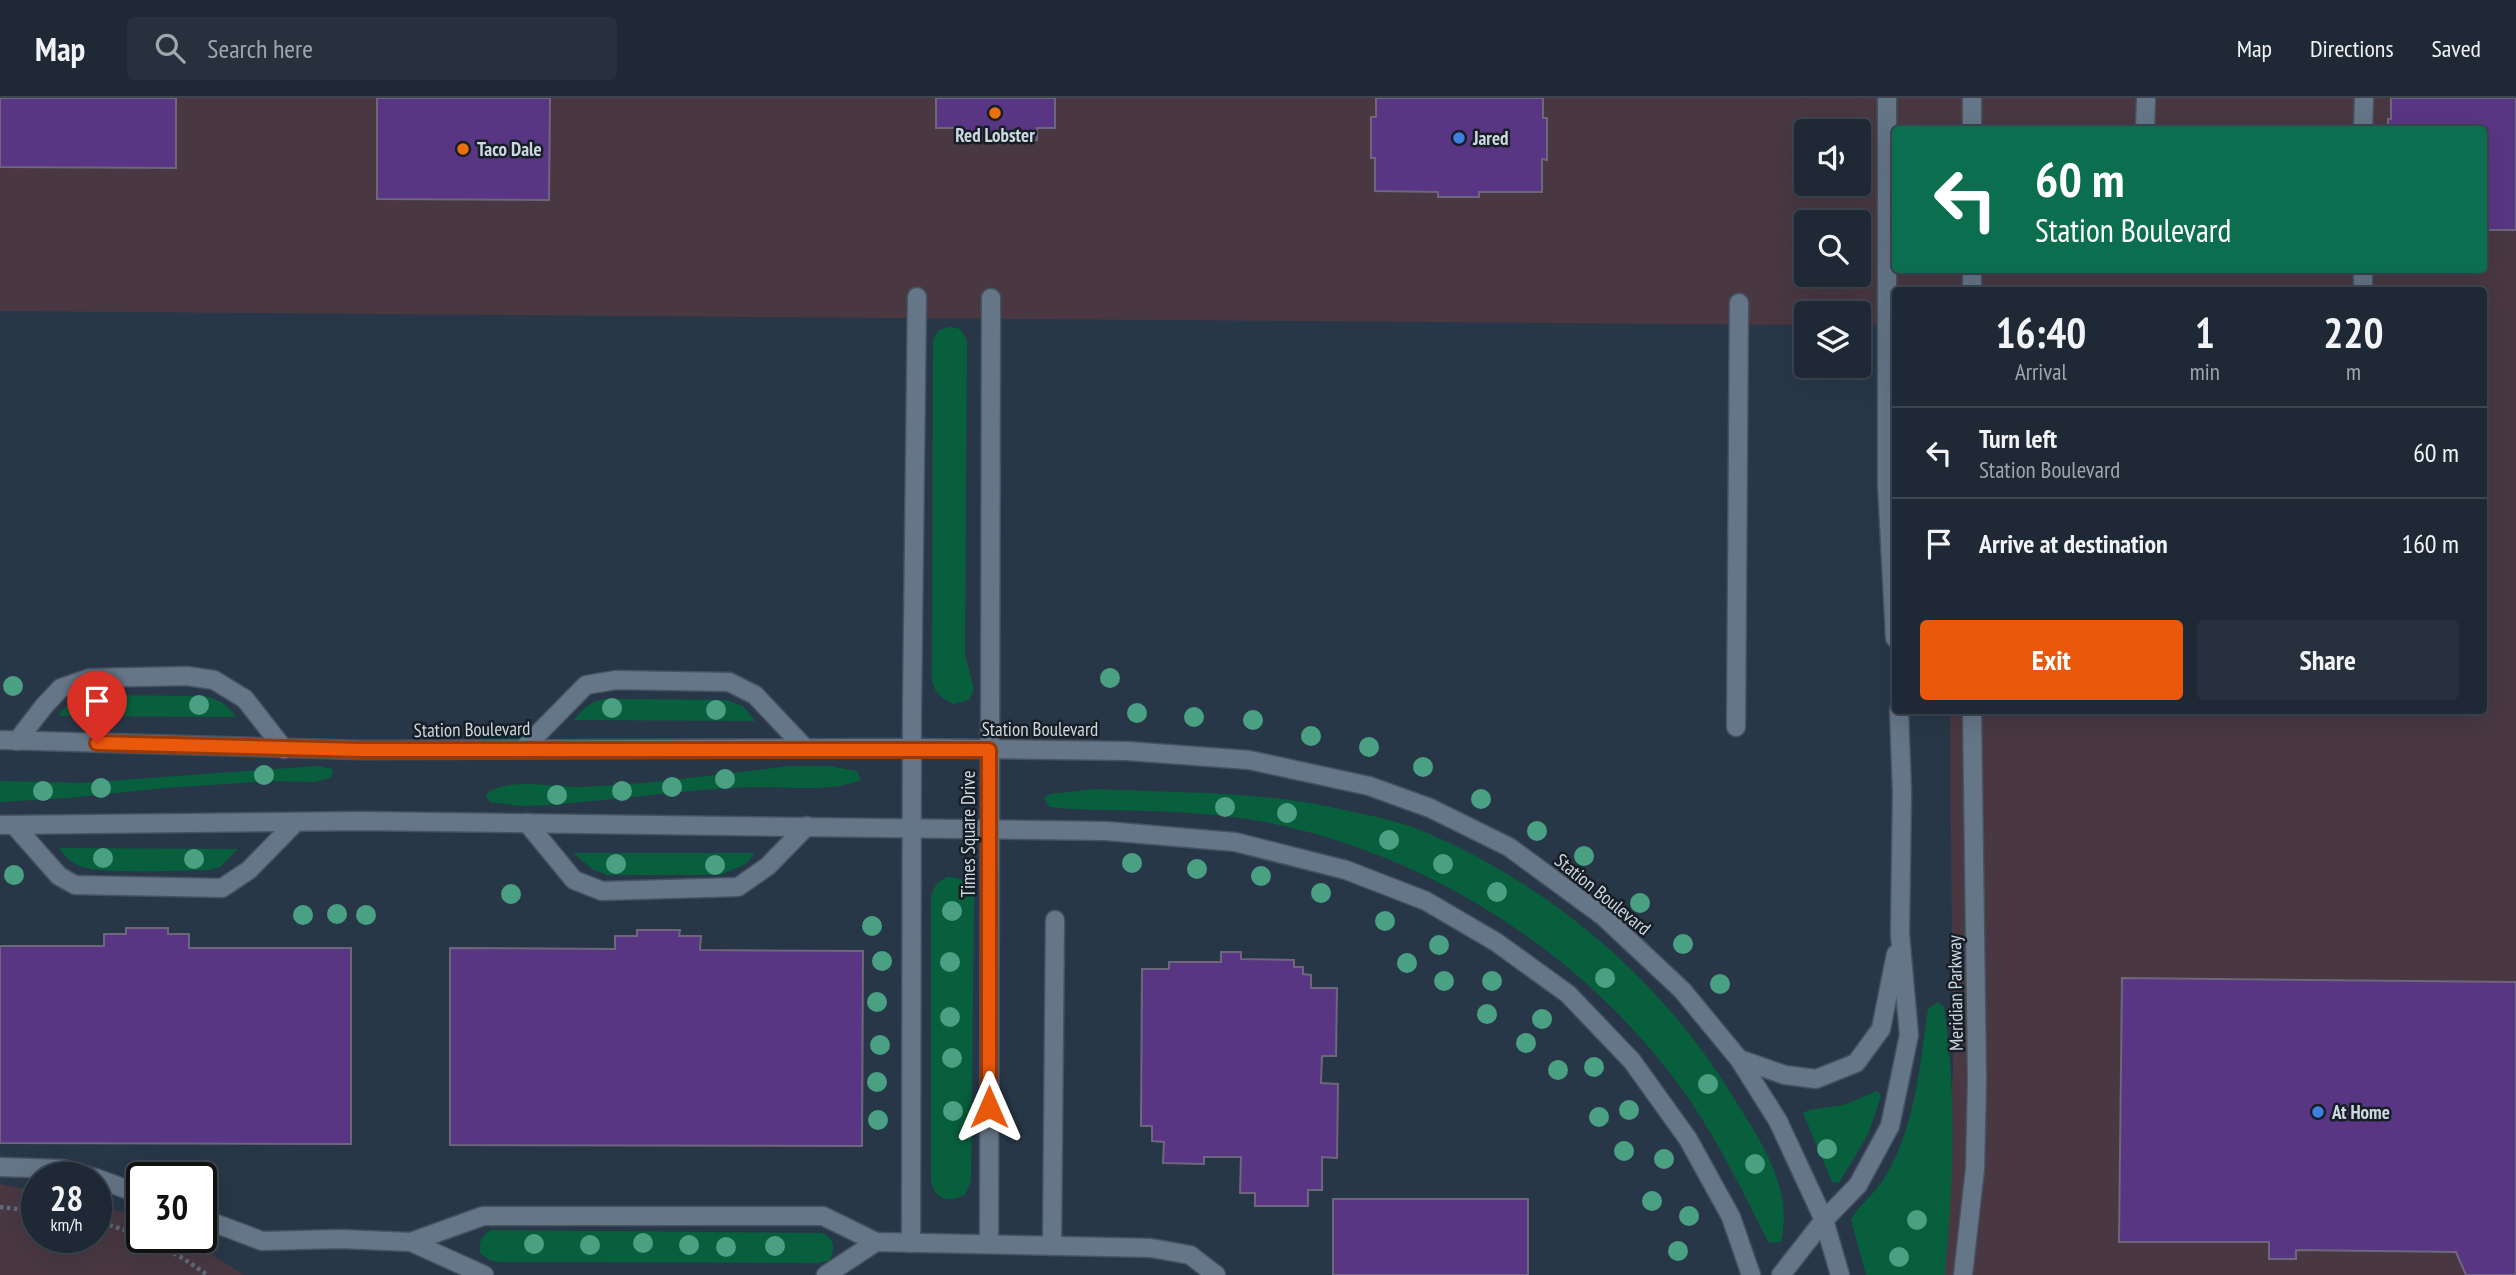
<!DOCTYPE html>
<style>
:root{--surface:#1e2935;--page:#26313d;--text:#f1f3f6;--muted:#a1a6ad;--line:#3c4550;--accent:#ea580c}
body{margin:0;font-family:"PT Sans Narrow",sans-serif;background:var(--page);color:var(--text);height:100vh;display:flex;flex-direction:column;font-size:26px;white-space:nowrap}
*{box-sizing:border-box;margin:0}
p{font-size:23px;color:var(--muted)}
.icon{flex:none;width:38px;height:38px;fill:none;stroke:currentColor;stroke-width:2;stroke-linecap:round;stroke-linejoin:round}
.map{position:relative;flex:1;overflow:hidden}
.drawer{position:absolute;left:1892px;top:189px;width:595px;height:427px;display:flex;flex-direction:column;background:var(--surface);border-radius:7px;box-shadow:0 7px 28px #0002,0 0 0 2px var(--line)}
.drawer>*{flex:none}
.hud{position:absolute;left:1892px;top:28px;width:595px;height:147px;border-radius:7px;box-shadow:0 7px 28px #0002,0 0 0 2px var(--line);background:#0b6e4f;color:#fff;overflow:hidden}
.fabs{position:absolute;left:1794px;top:21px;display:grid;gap:14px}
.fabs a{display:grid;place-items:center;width:77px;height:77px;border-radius:7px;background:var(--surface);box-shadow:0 7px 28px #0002,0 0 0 2px var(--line);font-size:35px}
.speed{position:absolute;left:21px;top:1064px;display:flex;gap:14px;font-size:35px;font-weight:700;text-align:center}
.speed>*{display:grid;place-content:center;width:91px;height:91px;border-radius:50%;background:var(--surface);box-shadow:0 7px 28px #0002,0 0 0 2px var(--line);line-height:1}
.speed small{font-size:18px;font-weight:400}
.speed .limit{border:4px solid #111;border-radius:10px;background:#fff;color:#111}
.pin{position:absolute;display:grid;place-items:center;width:60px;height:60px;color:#fff;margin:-72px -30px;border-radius:50% 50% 50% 0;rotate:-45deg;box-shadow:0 0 7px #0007}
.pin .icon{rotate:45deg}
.me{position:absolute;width:77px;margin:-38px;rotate:0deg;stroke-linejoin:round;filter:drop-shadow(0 0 5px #0008)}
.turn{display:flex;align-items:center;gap:24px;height:147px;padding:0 28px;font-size:32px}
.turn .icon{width:91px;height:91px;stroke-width:2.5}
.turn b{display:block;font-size:49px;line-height:60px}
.eta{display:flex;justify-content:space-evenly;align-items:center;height:119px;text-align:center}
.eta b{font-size:42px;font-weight:700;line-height:49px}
.action{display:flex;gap:14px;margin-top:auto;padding:14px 28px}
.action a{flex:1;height:80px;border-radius:7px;background:var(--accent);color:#fff;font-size:28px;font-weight:700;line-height:80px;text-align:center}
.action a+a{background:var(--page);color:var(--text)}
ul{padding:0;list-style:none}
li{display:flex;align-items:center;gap:21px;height:91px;padding:0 28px;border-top:2px solid var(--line)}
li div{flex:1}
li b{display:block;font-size:26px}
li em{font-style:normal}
header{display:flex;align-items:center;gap:42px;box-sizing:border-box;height:98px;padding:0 35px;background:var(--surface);border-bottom:2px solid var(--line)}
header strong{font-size:33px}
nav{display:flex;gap:38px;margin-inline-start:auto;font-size:24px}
.search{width:490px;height:63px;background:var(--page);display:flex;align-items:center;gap:18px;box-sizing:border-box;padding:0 24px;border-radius:7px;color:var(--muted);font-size:26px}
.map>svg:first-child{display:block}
.commercial{fill:#493842;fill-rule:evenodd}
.green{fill:#085f3e}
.building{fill:#593684;stroke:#6e667c;stroke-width:2}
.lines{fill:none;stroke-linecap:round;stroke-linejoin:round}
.minor-casing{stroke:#465260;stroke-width:21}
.path{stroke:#5f6d7b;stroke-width:4.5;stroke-dasharray:3.5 3.5;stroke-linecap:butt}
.minor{stroke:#657688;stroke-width:18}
.tree{fill:#4aa082}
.route-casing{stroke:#983908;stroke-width:18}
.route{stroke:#ea580c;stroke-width:12}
.food-dot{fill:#e8710a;stroke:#171e25;stroke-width:2.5}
.shop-dot{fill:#3f7fe0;stroke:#171e25;stroke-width:2.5}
.labels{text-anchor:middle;stroke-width:5;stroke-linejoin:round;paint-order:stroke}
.poi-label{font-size:19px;font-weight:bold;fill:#ced8e2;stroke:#171e25;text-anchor:start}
.street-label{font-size:19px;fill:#ced8e2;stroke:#171e25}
</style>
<header>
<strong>Map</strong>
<div class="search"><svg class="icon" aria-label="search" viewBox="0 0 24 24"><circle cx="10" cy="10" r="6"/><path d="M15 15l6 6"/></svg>Search here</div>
<nav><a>Map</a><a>Directions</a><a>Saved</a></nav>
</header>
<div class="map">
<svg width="2516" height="1177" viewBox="0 0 2516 1177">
<rect width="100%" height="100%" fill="#283747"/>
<g class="commercial">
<path d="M0,0H2516V1177H1938L1953,975L1950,613L2483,612V192H1895V227H1859L1858,215H1806V227L0,213ZM1895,32H2483V172H1895ZM1806,33H1858V86H1806ZM1806,124H1858V177H1806Z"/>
<path d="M0,1086L37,1093V1139H96V1107L142,1119V1139H184L244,1177H0Z"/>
</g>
<g class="green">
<path d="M950,229L960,231L967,242L965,557L974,591L969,602L954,606C941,600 935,596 932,582L933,241L939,232Z"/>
<path d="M87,597L203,598C219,601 226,606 236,619L59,618C66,606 74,601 87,597Z"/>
<path d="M605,601L727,602L744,609L755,623L574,622C583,610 590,604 605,601Z"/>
<path d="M316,668L333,671L331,680L314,684L271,683L165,690L68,700L0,704V683L81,685Z"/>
<path d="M791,668H828L857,673L861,682C828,695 789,688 754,689C686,691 617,702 549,707L521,708L490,704L486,698L488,694C516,679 553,690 583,689C650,686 724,676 791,668Z"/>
<path d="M1096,691C1180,695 1267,693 1349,713C1372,718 1398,723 1420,732C1546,784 1658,878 1730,994C1758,1040 1794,1087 1781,1144L1769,1145C1744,1097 1720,1046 1689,1001C1592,862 1437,759 1270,725C1205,712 1137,713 1070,711L1049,709L1044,700L1050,696Z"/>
<path d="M59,750L238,751L220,769L208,772C181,772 101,777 80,768C70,764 65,758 59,750Z"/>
<path d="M573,755H755L746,766L720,777H607L594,772Z"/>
<path d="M947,779C962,779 969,784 974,798L971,1083L965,1097C948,1104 936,1103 931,1084V797L937,785Z"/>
<path d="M1938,904L1944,909C1957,998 1953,1087 1945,1177H1866L1851,1122C1860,1105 1876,1095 1885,1079C1915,1030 1920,966 1928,911Z"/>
<path d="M1877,993L1881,998L1868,1036L1839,1085L1832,1084L1803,1015L1809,1012L1844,1007Z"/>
<path d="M491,1132L821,1135C835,1139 835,1150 830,1162L819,1165L500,1164L489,1162L480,1155C479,1144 481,1138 491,1132Z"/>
</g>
<g class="building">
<path d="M0,0H176V70L0,69Z"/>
<path d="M377,0H550L549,102L377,101Z"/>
<path d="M936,0H1055V30H1037V42L957,41V30H936Z"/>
<path d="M1376,0H1543V20H1547V62L1542,61V94H1479V99H1438V94L1375,93V60H1371V19H1376Z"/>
<path d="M2391,0H2516V132H2487V151H2483V32H2388V21H2391Z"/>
<path d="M126,830H168V836H189V850H351V1046L0,1045V848H104V836H126Z"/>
<path d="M637,832H680L679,838H701L700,852L863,853L862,1048L450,1047V850L615,851V838H637Z"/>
<path d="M1221,854H1241V861L1294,862V869H1303V876L1311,877V890H1337L1336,958H1322L1321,985L1338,986L1337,1060L1322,1059V1092H1308V1108H1255V1095H1240L1241,1059H1204V1066L1163,1065L1164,1044L1152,1043V1028H1141L1142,871H1169V864H1221Z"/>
<path d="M2122,880L2516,884V1177H2466L2456,1154L2296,1152V1161H2269V1144H2119Z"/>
<rect x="1333" y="1101" width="195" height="76"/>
</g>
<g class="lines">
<defs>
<g id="minor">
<path d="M1887,0V386L1895,540"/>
<path d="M1972,0V32"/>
<path d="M2145,32L2146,0"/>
<path d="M2363,32L2364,0"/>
<path d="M2363,172V192"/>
<path d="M1972,192V172"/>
<path d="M1736,629L1739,205"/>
<path d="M0,642L361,652L912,650L1127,653L1249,662L1369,688L1430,710L1509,749L1603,818L1682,892L1739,961L1778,1023L1824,1122L1840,1177"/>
<path d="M17,643L44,608L61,590L90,580L187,578L214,582L245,601L284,651"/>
<path d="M523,651L586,587L616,582L729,584L755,597L805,650"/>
<path d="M527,725L574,782L602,793L738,789L768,768L807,728"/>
<path d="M0,727L360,723L1106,733L1235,744L1346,772L1426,803L1496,844L1568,896L1632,963L1688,1041L1731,1119L1751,1177"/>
<path d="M14,727L59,778L75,787L222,790L249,772L296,724"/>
<path d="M1739,961L1785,977L1816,981L1856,965L1881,931L1896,856"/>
<path d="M0,1069L63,1071L95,1080"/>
<path d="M96,1080L142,1097"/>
<path d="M201,1120L262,1143L340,1141L411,1144L483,1118H823L876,1144L1151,1150L1190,1157L1216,1177"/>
<path d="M411,1144L484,1177"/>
<path d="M911,1145L912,611L917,199"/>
<path d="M989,1146L991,200"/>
<path d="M1052,1148L1055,822"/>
<path d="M826,1177L876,1144"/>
<path d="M1781,1177L1824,1122L1858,1087L1890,1028L1909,937L1900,836L1902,694L1899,612"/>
<path d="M1963,1177L1975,1071L1977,982L1972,612"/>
</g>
</defs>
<use href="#minor" class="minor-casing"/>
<g class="path">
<path d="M0,1109L37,1113"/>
<path d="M96,1123C136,1134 174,1152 207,1177"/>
</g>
<use href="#minor" class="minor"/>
</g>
<g class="tree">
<circle cx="1110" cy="580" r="10"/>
<circle cx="13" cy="588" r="10"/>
<circle cx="95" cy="606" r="10"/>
<circle cx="199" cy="607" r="10"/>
<circle cx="612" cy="610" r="10"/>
<circle cx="716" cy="612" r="10"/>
<circle cx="1137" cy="615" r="10"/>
<circle cx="1194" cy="619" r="10"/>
<circle cx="1253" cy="622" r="10"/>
<circle cx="1311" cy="638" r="10"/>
<circle cx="1369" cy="649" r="10"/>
<circle cx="1423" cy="669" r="10"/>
<circle cx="264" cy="677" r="10"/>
<circle cx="725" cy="681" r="10"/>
<circle cx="672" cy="689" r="10"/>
<circle cx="101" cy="690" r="10"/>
<circle cx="43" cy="693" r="10"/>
<circle cx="622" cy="693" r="10"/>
<circle cx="557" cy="697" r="10"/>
<circle cx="1481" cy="701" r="10"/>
<circle cx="1225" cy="709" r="10"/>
<circle cx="1287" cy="715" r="10"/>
<circle cx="1537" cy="733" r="10"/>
<circle cx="1389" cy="742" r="10"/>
<circle cx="1584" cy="758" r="10"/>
<circle cx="103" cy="760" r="10"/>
<circle cx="194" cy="761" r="10"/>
<circle cx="1132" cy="765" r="10"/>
<circle cx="616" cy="766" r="10"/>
<circle cx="1443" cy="766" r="10"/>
<circle cx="715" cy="767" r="10"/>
<circle cx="1197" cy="771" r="10"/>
<circle cx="14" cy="777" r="10"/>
<circle cx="1261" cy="778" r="10"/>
<circle cx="1497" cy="794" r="10"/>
<circle cx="1321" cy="795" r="10"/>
<circle cx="511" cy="796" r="10"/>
<circle cx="1640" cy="805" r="10"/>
<circle cx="952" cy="813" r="10"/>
<circle cx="337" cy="816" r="10"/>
<circle cx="303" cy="817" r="10"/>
<circle cx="366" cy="817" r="10"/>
<circle cx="1385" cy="823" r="10"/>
<circle cx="872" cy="828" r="10"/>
<circle cx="1683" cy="846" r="10"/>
<circle cx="1439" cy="847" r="10"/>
<circle cx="882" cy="863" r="10"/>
<circle cx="950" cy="864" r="10"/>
<circle cx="1407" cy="865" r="10"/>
<circle cx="1605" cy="880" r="10"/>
<circle cx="1444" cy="883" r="10"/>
<circle cx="1492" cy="883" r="10"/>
<circle cx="1720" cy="886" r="10"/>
<circle cx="877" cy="904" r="10"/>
<circle cx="1487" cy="916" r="10"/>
<circle cx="950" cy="919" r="10"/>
<circle cx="1542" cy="921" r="10"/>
<circle cx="1526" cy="945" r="10"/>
<circle cx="880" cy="947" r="10"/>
<circle cx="952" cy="960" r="10"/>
<circle cx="1594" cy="969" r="10"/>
<circle cx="1558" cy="972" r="10"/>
<circle cx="877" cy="984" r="10"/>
<circle cx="1708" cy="986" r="10"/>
<circle cx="1629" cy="1012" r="10"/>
<circle cx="953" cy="1013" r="10"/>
<circle cx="1599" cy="1019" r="10"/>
<circle cx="878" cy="1022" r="10"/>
<circle cx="1827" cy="1051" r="10"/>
<circle cx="1624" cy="1053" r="10"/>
<circle cx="1664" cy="1061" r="10"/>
<circle cx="1755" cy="1066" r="10"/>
<circle cx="1652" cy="1103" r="10"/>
<circle cx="1689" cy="1118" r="10"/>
<circle cx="1917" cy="1122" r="10"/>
<circle cx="643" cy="1145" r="10"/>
<circle cx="534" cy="1146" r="10"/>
<circle cx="590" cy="1147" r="10"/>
<circle cx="689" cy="1147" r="10"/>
<circle cx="775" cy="1148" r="10"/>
<circle cx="726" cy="1149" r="10"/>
<circle cx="1678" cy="1153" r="10"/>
<circle cx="1899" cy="1159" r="10"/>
</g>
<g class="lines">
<defs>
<path id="route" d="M97,645L361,652H989V1009"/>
</defs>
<use href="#route" class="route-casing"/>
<use href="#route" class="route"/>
</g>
<g class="food-dot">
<circle cx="995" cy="15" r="7"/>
<circle cx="463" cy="51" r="7"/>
</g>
<g class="shop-dot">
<circle cx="1459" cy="40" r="7"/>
<circle cx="2318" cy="1014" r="7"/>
</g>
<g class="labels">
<g class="poi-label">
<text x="995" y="44" text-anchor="middle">Red Lobster</text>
<text x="1473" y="47">Jared</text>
<text x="477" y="58">Taco Dale</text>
<text x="2332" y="1021">At Home</text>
</g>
<g class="street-label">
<text transform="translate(472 631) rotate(-1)" y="7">Station Boulevard</text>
<text x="1040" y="638">Station Boulevard</text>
<text transform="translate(968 736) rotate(-90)" y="7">Times Square Drive</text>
<text transform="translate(1603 796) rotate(39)" y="7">Station Boulevard</text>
<text transform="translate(1955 895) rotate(-91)" y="7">Meridian Parkway</text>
</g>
</g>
</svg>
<div class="fabs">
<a><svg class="icon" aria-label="sound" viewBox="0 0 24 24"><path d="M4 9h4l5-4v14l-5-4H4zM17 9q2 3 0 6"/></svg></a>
<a><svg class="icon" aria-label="search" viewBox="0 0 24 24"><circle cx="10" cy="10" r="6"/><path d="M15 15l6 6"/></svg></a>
<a><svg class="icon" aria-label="layers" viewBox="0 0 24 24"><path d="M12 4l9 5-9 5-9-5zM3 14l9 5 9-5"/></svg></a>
</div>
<div class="speed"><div>28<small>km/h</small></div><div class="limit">30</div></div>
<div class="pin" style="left:97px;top:645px;background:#d93025"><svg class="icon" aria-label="arrive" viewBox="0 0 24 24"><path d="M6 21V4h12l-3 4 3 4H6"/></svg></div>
<svg class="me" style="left:989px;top:1009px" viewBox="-20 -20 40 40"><path d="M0-17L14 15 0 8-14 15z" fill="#ea580c" stroke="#fff" stroke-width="4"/></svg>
<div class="hud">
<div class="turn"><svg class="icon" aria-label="left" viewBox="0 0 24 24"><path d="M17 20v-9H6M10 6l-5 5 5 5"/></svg><div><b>60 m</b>Station Boulevard</div></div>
</div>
<section class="drawer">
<div class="eta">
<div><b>16:40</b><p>Arrival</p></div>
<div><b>1</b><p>min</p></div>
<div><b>220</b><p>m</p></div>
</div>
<ul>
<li><svg class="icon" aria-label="left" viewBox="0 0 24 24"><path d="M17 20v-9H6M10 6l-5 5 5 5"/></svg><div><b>Turn left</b><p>Station Boulevard</p></div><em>60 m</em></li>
<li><svg class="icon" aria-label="arrive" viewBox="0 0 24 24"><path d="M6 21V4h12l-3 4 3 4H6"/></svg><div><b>Arrive at destination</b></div><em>160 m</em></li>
</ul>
<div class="action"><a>Exit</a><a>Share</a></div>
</section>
</div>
